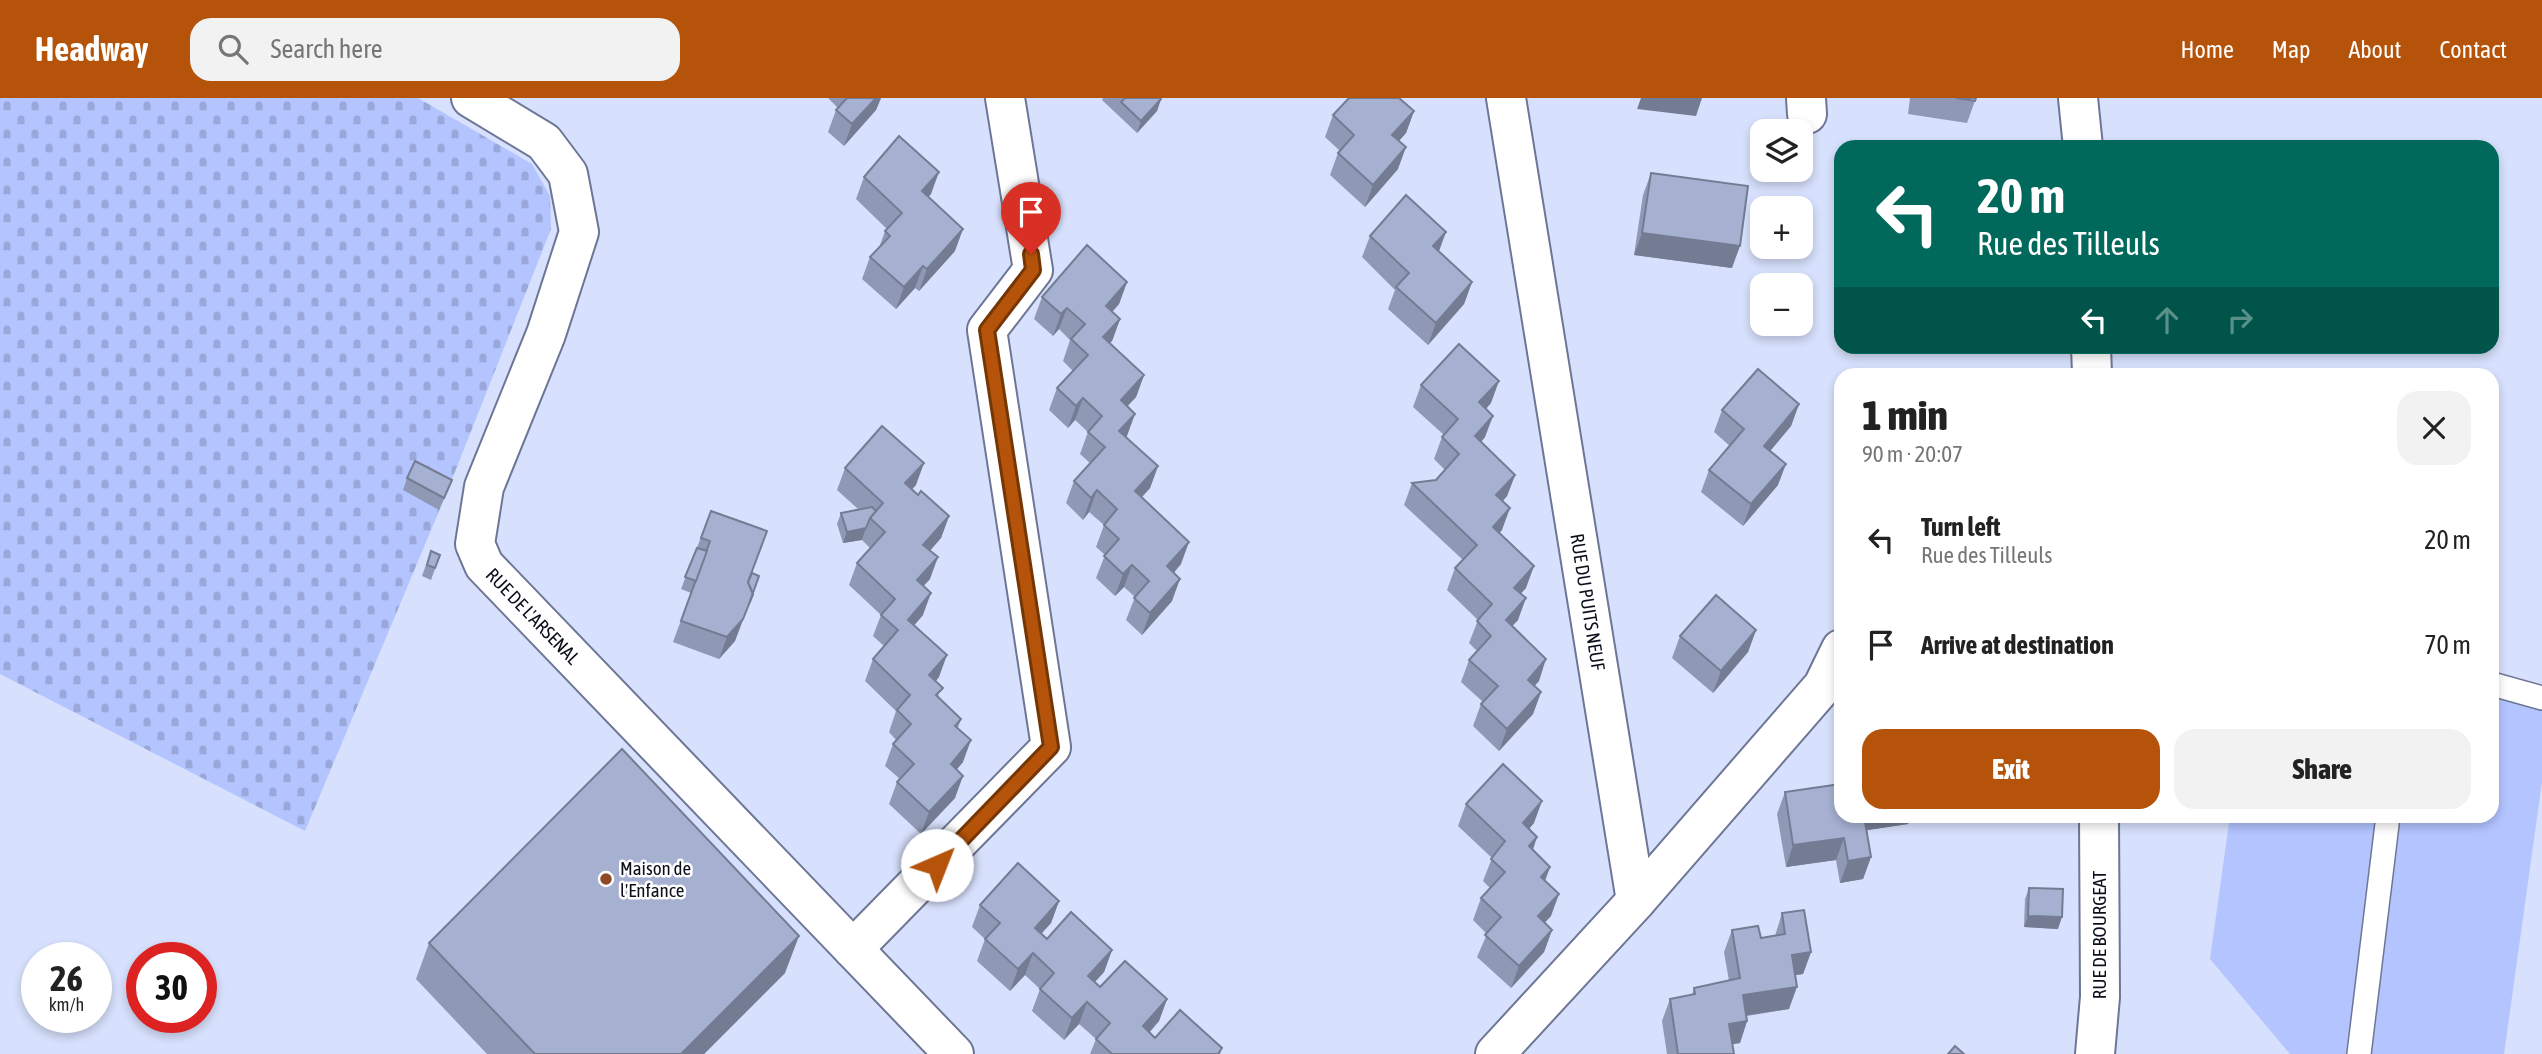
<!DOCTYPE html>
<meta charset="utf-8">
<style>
:root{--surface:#fff;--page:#f2f2f2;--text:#222;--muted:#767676;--accent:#b45309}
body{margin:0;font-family:"Asap Condensed",sans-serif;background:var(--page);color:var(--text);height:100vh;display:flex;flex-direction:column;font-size:26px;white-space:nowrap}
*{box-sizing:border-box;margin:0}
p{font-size:23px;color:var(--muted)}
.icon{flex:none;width:38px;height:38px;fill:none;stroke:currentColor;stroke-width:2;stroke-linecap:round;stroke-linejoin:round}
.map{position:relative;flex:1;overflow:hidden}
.details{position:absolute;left:1834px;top:270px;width:665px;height:455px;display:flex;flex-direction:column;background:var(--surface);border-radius:21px;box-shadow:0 4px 10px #0003}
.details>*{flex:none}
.hud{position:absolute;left:1834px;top:42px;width:665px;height:214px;border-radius:21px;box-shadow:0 4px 10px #0003;background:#00695c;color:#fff;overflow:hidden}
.tools{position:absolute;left:1750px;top:21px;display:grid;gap:14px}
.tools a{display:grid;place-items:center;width:63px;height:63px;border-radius:14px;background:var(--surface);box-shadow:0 4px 10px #0003;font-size:35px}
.speed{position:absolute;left:21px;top:844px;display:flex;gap:14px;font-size:35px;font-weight:700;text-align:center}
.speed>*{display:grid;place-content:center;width:91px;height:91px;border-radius:50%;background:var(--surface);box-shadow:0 4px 10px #0003;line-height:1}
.speed small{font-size:18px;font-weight:400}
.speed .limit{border:10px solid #d22;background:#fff;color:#111}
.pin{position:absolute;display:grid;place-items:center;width:60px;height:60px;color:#fff;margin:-72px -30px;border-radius:50% 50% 50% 0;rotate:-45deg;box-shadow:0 0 7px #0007}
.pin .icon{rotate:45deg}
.me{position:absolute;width:77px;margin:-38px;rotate:44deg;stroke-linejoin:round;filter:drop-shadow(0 0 5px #0008)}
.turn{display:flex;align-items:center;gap:24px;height:147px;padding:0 28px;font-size:32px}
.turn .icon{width:91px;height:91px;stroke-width:2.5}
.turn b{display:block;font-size:49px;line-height:60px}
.lanes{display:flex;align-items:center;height:66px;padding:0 28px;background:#0003;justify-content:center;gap:35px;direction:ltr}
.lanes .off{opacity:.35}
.round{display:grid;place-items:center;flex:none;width:74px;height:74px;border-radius:21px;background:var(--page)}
.headline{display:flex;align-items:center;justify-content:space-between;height:119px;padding:0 28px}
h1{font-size:42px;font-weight:800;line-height:52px}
.cta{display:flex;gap:14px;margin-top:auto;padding:14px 28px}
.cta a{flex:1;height:80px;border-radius:21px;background:var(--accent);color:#fff;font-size:28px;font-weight:800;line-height:80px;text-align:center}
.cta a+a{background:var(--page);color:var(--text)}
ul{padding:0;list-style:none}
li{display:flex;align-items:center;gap:21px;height:105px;padding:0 28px}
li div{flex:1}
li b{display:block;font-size:26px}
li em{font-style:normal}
header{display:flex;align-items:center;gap:42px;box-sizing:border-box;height:98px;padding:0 35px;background:var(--accent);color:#fff}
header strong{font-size:33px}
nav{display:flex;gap:38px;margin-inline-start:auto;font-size:24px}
.search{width:490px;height:63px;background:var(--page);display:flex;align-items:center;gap:18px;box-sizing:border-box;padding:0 24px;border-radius:21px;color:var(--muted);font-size:26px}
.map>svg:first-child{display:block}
.cemetery{fill:url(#cemetery-stones)}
.green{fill:#b3c4ff}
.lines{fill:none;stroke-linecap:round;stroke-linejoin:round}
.lane-casing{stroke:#6d7695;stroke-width:26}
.street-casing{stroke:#6d7695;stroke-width:42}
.secondary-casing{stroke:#6d7695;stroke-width:42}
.lane{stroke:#fff;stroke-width:23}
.street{stroke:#fff;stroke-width:38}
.secondary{stroke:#fff;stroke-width:38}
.wall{fill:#8f98b5}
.shaded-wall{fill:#747c93}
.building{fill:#a6b1d2;stroke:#747c93;stroke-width:2}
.route-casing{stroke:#753606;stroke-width:18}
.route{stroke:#b45309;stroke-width:12}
.poi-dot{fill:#904926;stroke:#fff;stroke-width:2.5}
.labels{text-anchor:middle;stroke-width:5;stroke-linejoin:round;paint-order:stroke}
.street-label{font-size:19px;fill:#0c0f1b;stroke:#fff}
.poi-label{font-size:19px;fill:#0c0f1b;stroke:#fff;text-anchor:start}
</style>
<header>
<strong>Headway</strong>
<div class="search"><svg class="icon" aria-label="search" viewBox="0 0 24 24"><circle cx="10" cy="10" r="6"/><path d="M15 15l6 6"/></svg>Search here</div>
<nav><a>Home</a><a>Map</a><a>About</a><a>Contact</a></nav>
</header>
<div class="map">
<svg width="2542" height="956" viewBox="0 0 2542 956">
<defs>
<pattern id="cemetery-stones" width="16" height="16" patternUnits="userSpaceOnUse" patternTransform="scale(1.75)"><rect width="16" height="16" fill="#b3c4ff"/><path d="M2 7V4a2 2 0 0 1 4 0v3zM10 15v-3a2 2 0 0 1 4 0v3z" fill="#99a7da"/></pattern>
</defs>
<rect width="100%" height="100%" fill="#d7e0fc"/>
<path class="cemetery" d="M0,0H418L532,66L550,98L551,131L447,394L305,733L0,576Z"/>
<path class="green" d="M2492,598L2542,612V684L2504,956H2290L2210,861L2230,718H2492Z"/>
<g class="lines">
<defs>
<g id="lane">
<path d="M2492,586L2542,600"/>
<path d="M2359,956L2388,718"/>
</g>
<g id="street">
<path d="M471,0L544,44L568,76L579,134L546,236L484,389L475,446L484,467L954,956"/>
<path d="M1806,0L1807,16"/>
<path d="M1636,803L1823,588L1841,551"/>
<path d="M853,851L1051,649L987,232L1033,172L1005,0"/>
<path d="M1495,956L1636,803L1506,0"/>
</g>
<g id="secondary">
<path d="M2078,0L2083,49"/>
<path d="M2091,248L2092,276"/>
<path d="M2095,956L2100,899L2099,718"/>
</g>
</defs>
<use href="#lane" class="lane-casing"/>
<use href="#street" class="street-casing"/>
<use href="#secondary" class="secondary-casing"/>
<use href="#lane" class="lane"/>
<use href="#street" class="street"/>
<use href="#secondary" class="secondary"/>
</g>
<g class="wall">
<path d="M828,0H881L876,12L844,48L828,34L836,12L838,10Z"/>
<path d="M1103,0H1160L1161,1L1157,13L1137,35L1102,2Z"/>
<path d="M1349,0H1401V1L1414,13L1406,35L1399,43L1398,71L1365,109L1330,77L1338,55L1340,53L1325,39L1333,17Z"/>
<path d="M1910,0H1976L1967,25L1908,16Z"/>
<path d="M1651,75L1732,170L1634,157L1643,97Z"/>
<path d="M864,79L931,96L928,99L955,153L919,193L915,190L896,211L862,181L870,159L879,150L885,133L887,131L856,101Z"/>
<path d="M1370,138L1439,153L1472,184L1464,206L1428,247L1388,211L1395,192L1362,159Z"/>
<path d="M1841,144V184L1835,183Z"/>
<path d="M1127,184L1119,206L1112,214L1120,221L1112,243L1109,245L1144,277L1136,299L1127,308V338L1126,339L1158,368L1150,390L1142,399L1181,466L1174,475L1172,503L1142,537L1126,522L1135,499L1124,489L1115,498L1096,480L1105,457L1096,449L1104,427L1089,414L1083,422L1066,405L1074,383L1090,365L1080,356L1088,334L1075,322L1068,330L1049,312L1057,290L1073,273L1063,263L1070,242L1059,231L1053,238L1034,221L1042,199Z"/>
<path d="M1421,287L1491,305L1486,311L1485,339L1481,344L1515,377L1507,398L1503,403L1502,432L1499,435L1526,490L1520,496L1518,522L1512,528L1539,583L1534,588L1541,594L1533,616L1499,653L1473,628L1481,606L1483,604L1461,584L1469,562L1477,553L1469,545L1478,522L1447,492L1455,470L1463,462L1404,407L1412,385L1436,382L1445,372L1434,361L1442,339L1444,337L1413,309Z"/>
<path d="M1799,306L1791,328L1770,353L1778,387L1743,428L1701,394L1709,372L1730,348L1714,334L1722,312Z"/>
<path d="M845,370L916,387L912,391L918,397L949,418L941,440L930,452V481L923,488V517L914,527L939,579L936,583L939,600L961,621L958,630L963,664L956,672L955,700L921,736L889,706L897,684L900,681L885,668L893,646L896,642L889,634L896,613L865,583L873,561L884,548L873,538L881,517L849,487L857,465L870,450L862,442L843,445L837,426L841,415L858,411L837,392Z"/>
<path d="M407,380L447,394L439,412L403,392Z"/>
<path d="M711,413L752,475L735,543L719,561L673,544L691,495L681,491Z"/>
<path d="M431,453L440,457L431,482L422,478Z"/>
<path d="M1756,532L1748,554L1713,595L1672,560L1680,538Z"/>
<path d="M1785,694L1841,718H1911L1908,726L1867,732L1871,759L1863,781L1840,785L1836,762L1786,769L1777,716Z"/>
<path d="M1466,706L1534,725L1529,731L1537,739L1533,752L1550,769L1545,783L1551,818L1544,825L1552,832L1544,854L1511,890L1477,859L1487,836L1473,822L1481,800L1490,790L1483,783L1492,760L1458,728Z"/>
<path d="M2029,790L2058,831L2024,829L2025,801Z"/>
<path d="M1059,803L1051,825L1041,835L1047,841L1112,852L1104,874L1095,884L1100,889L1167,901L1159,923L1150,934L1155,940L1222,950L1220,956H1090L1096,941L1079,926L1064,942L1032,913L1040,891L1025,877L1010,893L977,863L985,841L972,829L980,807Z"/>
<path d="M1782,815L1811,854L1803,876L1795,877L1789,911L1747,918V923L1740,945L1732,946L1734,956H1667L1662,923L1670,901L1692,897L1694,890L1729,883L1724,854L1732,832L1761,840L1775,838Z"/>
<path d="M429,845L785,875L704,956H487L416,881Z"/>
</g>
<g class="shaded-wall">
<path d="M876,0H881L876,12L844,48L852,26Z"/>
<path d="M1641,0H1702L1696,18L1637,11Z"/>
<path d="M1161,1L1157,13L1137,35L1141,23Z"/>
<path d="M1414,13L1406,35L1384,59L1392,37Z"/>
<path d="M1406,49L1398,71L1365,109L1373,87Z"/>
<path d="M939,74L931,96L914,115L922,93Z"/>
<path d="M963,131L955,153L919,193L927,171Z"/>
<path d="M1446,134L1438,156L1433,148Z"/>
<path d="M1642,135L1740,148L1732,170L1634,157Z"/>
<path d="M1841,167V184L1835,183Z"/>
<path d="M923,168L915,190L896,211L904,189Z"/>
<path d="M1127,184L1119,206L1098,230L1106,208Z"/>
<path d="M1472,184L1464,206L1428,247L1436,225Z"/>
<path d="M1067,210L1059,231L1053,238L1061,216Z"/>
<path d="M1120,221L1112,243L1095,261L1103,239Z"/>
<path d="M1144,277L1136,299L1113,324L1121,302Z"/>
<path d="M1499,283L1491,305L1471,326L1479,304Z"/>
<path d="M1083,300L1075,322L1068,330L1076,308Z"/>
<path d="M1799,306L1791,328L1756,370L1764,348Z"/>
<path d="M1135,316L1127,338L1111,355L1119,333Z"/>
<path d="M1493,318L1485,339L1467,360L1475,338Z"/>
<path d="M924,365L916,387L897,407L905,385Z"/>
<path d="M1786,366L1778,387L1743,428L1751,406Z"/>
<path d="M1158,368L1150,390L1127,415L1135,393Z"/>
<path d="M1515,377L1507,398L1488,419L1496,397Z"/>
<path d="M1097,392L1089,414L1083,422L1091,400Z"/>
<path d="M1510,410L1502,432L1485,451L1493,429Z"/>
<path d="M949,418L941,440L916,469L923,447Z"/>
<path d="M866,430L862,442L843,445L847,434Z"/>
<path d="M1189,444L1181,466L1159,490L1167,468Z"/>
<path d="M938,459L930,481L909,504L917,482Z"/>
<path d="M1132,467L1124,489L1115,498L1123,476Z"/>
<path d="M1534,468L1526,490L1506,512L1514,490Z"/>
<path d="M1180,481L1172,503L1142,537L1150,515Z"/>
<path d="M931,495L923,517L900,544L908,522Z"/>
<path d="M753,496L735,543L719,561L727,539Z"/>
<path d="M1526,500L1518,522L1498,543L1506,522Z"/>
<path d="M1756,532L1748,554L1713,595L1721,573Z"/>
<path d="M947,557L939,579L921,599L929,577Z"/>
<path d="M1546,561L1539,583L1520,604L1528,582Z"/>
<path d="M1541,594L1533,616L1499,653L1507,631Z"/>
<path d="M971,642L963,664L943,688L951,666Z"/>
<path d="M963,678L955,700L921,736L929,714Z"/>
<path d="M1542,703L1534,725L1515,747L1523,725Z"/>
<path d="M1861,718H1911L1908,726L1855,734Z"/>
<path d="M1537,739L1529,761V748Z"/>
<path d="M1844,740L1836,762L1786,769L1793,747Z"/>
<path d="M1871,759L1863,781L1840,785L1848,763Z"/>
<path d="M1550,769L1542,790L1541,779Z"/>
<path d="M1559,796L1551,818L1530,840L1538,818Z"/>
<path d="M1059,803L1051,825L1027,852L1035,830Z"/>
<path d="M2028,818L2062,819L2058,831L2024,829Z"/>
<path d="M1552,832L1544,854L1511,890L1519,868Z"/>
<path d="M799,838L785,875L704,956H681Z"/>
<path d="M1112,852L1104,874L1080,900L1088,878Z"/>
<path d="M1811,854L1803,876L1784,879L1792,857Z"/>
<path d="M1033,855L1025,877L1010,893L1018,871Z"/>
<path d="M1797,889L1789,911L1735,919L1743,897Z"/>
<path d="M1167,901L1159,923L1135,950L1143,928Z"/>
<path d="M1087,904L1079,926L1064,942L1072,920Z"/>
<path d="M1747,923L1740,945L1721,948L1729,926Z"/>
</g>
<g class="building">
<path d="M847,0H876L852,26L836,12Z"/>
<path d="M1125,0H1160L1161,1L1141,23L1121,4Z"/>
<path d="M1349,0H1399L1414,13L1392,37L1406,49L1373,87L1338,55L1354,37L1333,17Z"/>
<path d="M1956,0H1976L1975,3Z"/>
<path d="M899,38L939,74L922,93L963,131L927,171L923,168L904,189L870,159L890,138L885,133L902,115L864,79Z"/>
<path d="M1651,75L1748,88L1740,148L1642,135Z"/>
<path d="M1406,97L1446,134L1433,148L1472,184L1436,225L1396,189L1409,175L1370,138Z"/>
<path d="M1087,147L1127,184L1106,208L1120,221L1103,239L1144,277L1121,302L1135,316L1119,333L1158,368L1135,393L1189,444L1167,468L1180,481L1150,515L1134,500L1149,483L1132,467L1123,476L1104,458L1119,441L1104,427L1117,411L1097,392L1091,400L1074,383L1105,349L1088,334L1102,318L1083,300L1076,308L1057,290L1088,257L1071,241L1085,226L1067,210L1061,216L1042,199Z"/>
<path d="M1459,246L1499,283L1479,304L1493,318L1475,338L1515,377L1496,397L1510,410L1493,429L1534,468L1514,490L1526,500L1506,522L1546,561L1528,582L1541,594L1507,631L1481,606L1498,588L1469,562L1491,538L1477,523L1492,506L1455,470L1477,447L1412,385L1436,382L1459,356L1442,339L1458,321L1421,287Z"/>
<path d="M1758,271L1799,306L1764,348L1786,366L1751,406L1709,372L1744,331L1722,312Z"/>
<path d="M882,328L924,365L905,385L918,397L921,393L949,418L923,447L938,459L917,482L931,495L908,522L947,557L929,577L943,590L936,597L961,621L955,628L971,642L951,666L963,678L929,714L897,684L914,666L893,646L911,626L897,612L910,597L873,561L898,532L881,517L895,501L857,465L885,434L870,420L883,405L845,370Z"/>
<path d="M415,363L452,382L444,400L407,380Z"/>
<path d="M872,409L876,413L870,420L866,430L847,434L841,415Z"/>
<path d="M711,413L767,433L748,484L753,496L743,521L727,539L681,523L710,443L701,440Z"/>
<path d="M697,450L707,453L696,483L685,479Z"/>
<path d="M431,453L440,457L435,470L427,467Z"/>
<path d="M752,475L759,478L749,506L753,496L748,484Z"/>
<path d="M1716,497L1756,532L1721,573L1680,538Z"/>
<path d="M622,651L799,838L681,956H535L429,845Z"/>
<path d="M1503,666L1542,703L1523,725L1537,739L1529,748L1550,769L1541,779L1559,796L1538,818L1552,832L1519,868L1485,837L1501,819L1481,800L1505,774L1491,761L1505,743L1466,706Z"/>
<path d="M1841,686V718H1864L1871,759L1848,763L1844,740L1793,747L1785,694Z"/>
<path d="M1018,765L1059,803L1035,830L1047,841L1071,814L1112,852L1088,878L1100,889L1125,863L1167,901L1143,928L1155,940L1180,912L1222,950L1218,956H1112L1096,941L1110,925L1087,904L1072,920L1040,891L1054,875L1033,855L1018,871L985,841L1000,825L980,807Z"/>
<path d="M2029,790L2063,791L2062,819L2028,818Z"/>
<path d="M1804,812L1811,854L1792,857L1797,889L1743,897L1747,923L1729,926L1734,956H1678L1670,901L1695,896L1694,890L1740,880L1732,832L1758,828L1761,840L1785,836L1782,815Z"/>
<path d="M1955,948L1964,956H1948Z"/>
</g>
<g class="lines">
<defs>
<path id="route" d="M937,767L1051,649L987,232L1033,172L1031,156"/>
</defs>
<use href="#route" class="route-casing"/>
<use href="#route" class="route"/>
</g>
<circle class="poi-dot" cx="606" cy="781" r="7"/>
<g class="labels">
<g class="street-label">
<text transform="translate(1588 504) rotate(81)" y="7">RUE DU PUITS NEUF</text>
<text transform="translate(533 518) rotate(46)" y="7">RUE DE L'ARSENAL</text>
<text transform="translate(2099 837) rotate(-90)" y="7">RUE DE BOURGEAT</text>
</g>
<g class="poi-label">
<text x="620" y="777">Maison de<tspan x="620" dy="22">l'Enfance</tspan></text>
</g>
</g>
</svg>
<div class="tools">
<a><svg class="icon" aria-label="layers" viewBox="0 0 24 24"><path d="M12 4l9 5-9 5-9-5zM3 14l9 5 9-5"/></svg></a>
<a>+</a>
<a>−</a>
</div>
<div class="speed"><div>26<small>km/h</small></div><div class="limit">30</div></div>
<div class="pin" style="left:1031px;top:156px;background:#d93025"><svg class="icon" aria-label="arrive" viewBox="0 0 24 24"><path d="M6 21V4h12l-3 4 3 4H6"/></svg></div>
<svg class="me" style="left:937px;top:767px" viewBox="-20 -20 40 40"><circle r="19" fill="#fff"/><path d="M0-13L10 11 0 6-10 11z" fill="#b45309"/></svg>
<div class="hud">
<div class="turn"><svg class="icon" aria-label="left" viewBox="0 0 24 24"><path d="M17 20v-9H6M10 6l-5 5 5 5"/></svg><div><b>20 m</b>Rue des Tilleuls</div></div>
<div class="lanes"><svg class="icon" aria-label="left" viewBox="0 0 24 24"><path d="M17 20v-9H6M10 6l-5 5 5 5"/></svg><svg class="icon off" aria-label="ahead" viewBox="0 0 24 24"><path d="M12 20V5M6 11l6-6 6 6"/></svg><svg class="icon off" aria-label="right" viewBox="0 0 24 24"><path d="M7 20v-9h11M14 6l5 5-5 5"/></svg></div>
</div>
<section class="details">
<div class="headline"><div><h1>1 min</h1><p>90 m · 20:07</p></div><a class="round"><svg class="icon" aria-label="close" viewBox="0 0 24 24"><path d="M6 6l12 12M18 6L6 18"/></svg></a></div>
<ul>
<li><svg class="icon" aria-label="left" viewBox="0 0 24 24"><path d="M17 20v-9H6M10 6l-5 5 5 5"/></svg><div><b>Turn left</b><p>Rue des Tilleuls</p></div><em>20 m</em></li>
<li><svg class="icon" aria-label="arrive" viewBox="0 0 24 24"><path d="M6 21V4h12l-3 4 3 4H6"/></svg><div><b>Arrive at destination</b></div><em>70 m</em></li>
</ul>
<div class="cta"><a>Exit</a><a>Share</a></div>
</section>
</div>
